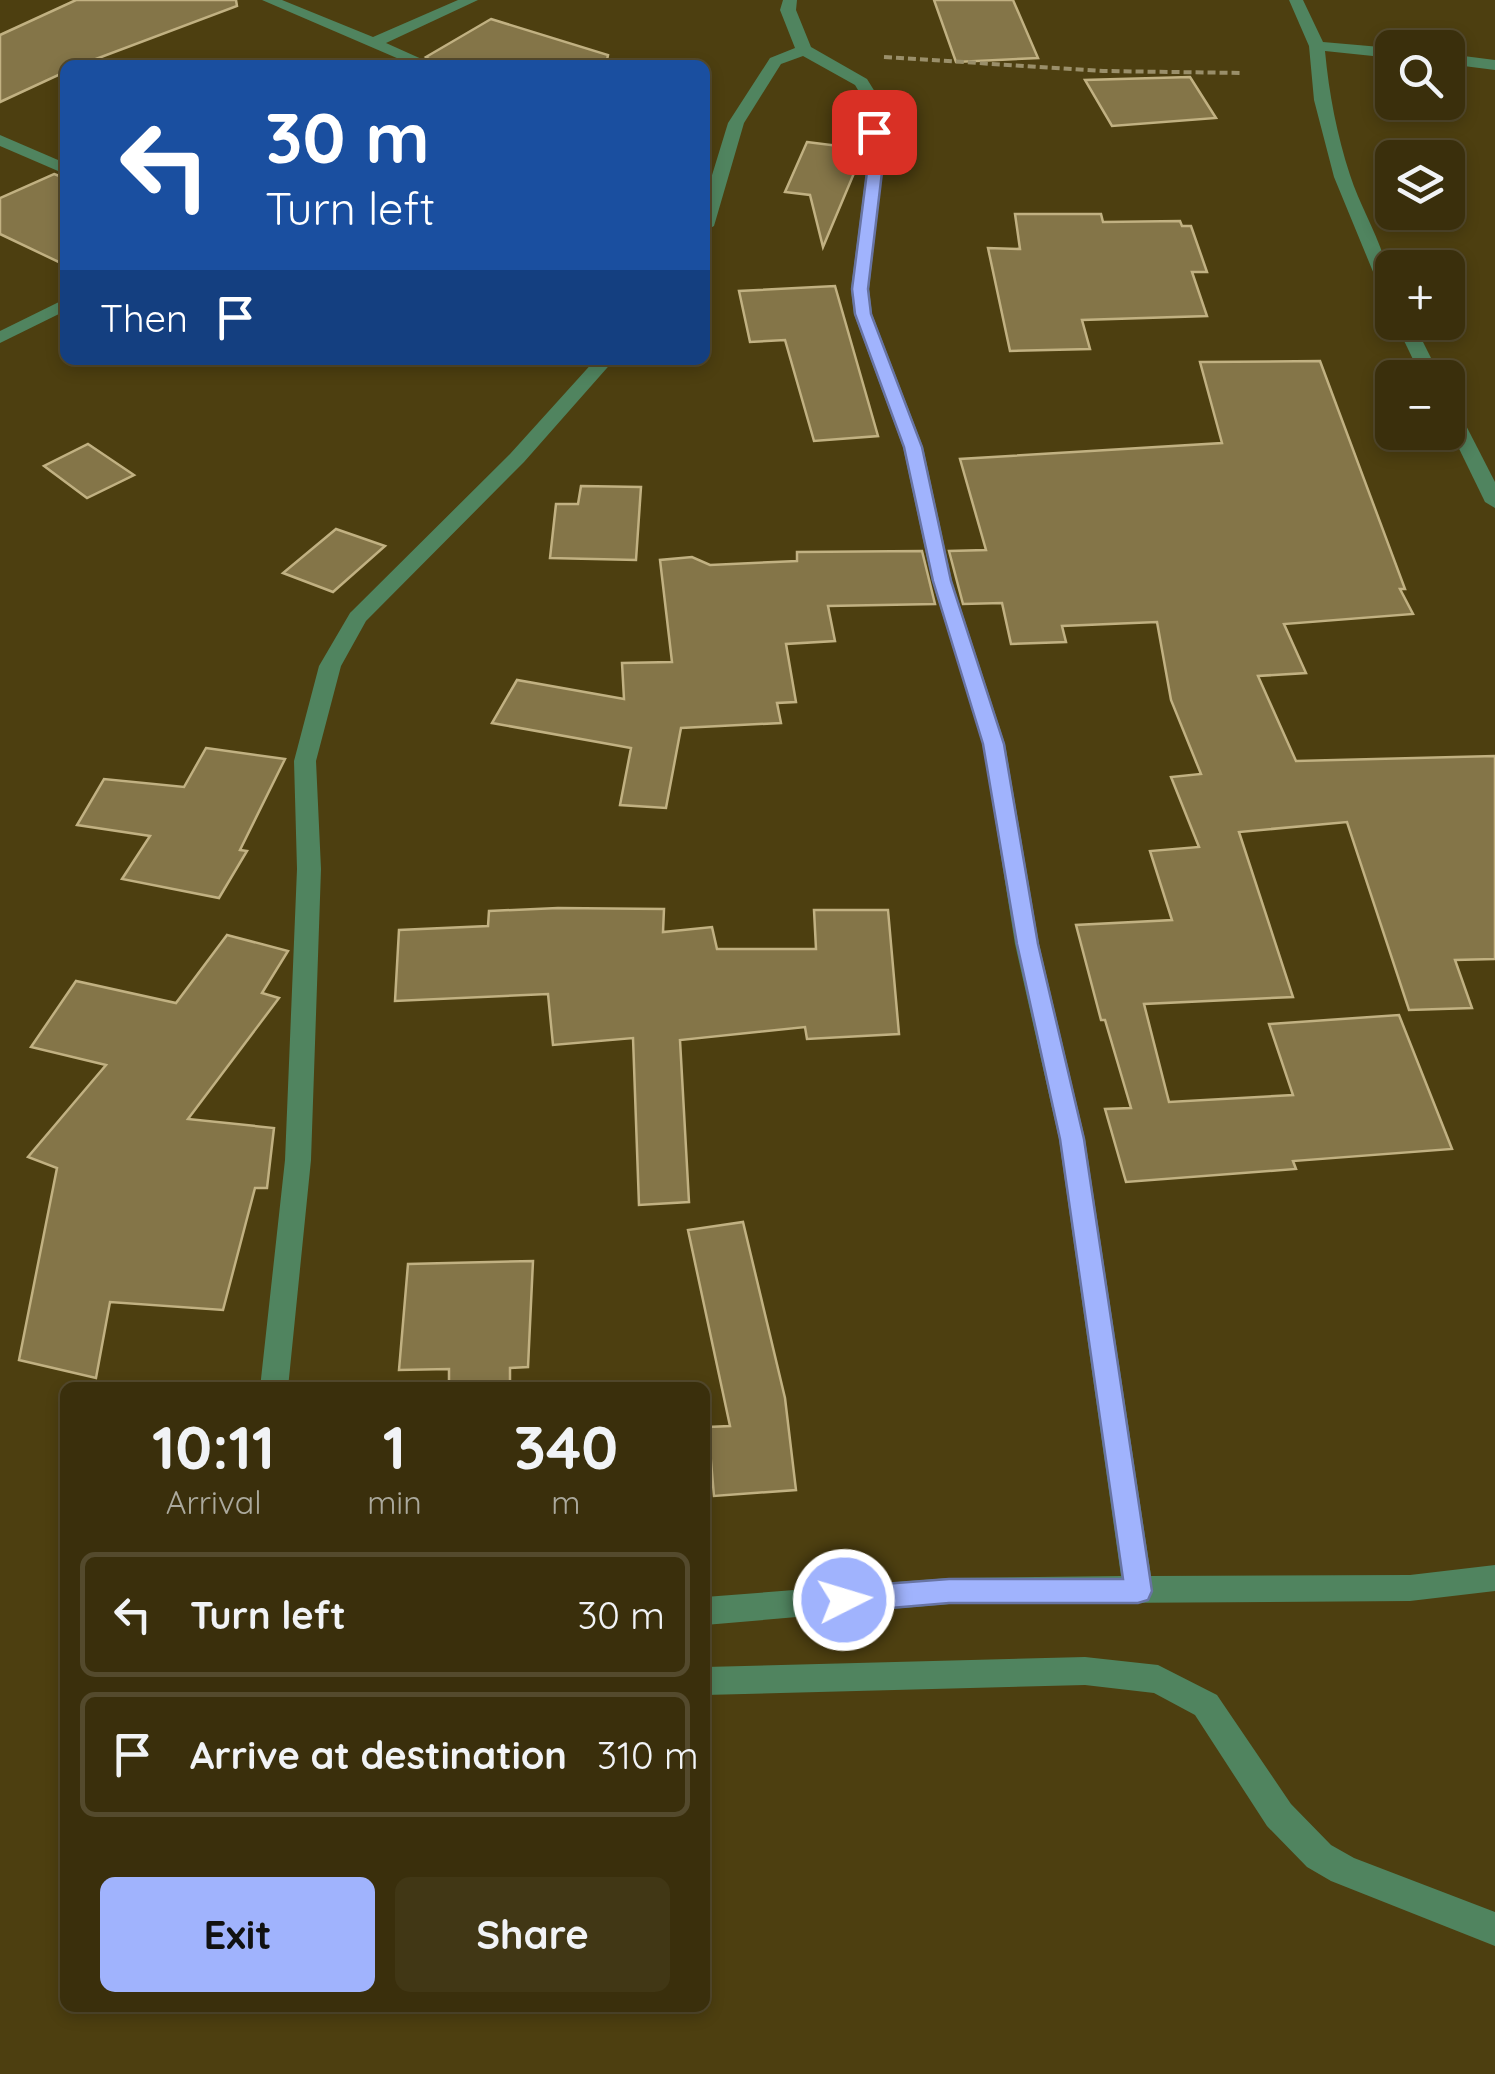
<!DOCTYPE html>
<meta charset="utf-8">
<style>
:root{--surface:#3a2f0c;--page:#413715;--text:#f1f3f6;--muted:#aba99d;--line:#544a2d;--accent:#a0b3fd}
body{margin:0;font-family:Quicksand,sans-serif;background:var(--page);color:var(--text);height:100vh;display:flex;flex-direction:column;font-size:38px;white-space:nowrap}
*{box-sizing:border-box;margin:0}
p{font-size:32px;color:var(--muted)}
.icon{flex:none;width:55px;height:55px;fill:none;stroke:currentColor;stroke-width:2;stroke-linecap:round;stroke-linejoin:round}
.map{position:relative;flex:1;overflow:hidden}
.side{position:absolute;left:60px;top:1382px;width:650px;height:630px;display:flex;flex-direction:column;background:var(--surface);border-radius:15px;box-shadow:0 5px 15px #0003,0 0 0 2px var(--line)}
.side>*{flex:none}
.guide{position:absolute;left:60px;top:60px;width:650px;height:305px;border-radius:15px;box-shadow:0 5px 15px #0003,0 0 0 2px var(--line);background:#1a4fa0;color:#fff;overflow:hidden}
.controls{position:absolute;left:1375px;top:30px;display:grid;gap:20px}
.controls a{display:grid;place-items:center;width:90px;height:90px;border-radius:15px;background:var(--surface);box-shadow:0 5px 15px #0003,0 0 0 2px var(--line);font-size:50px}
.pin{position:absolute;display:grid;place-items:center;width:85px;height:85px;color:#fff;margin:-42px;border-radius:20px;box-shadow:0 5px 15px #0006}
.me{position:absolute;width:110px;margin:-55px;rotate:85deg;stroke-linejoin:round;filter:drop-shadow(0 0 8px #0008)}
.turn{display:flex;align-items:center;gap:35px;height:210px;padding:0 40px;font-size:45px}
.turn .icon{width:130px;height:130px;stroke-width:2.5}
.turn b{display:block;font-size:70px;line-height:85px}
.then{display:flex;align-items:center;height:95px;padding:0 40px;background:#0003;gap:20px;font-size:38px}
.eta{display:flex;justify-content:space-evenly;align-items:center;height:170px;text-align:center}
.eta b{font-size:60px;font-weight:700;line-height:70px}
.action{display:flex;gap:20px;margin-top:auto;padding:20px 40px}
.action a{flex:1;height:115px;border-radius:15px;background:var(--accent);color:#111;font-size:40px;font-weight:700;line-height:115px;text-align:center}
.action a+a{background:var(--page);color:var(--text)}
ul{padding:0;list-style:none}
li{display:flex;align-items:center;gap:30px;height:125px;margin:0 20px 15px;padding:0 20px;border:5px solid var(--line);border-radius:15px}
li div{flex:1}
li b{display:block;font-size:38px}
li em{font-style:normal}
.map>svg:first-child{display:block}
.building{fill:#847548;stroke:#c1b182;stroke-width:2.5}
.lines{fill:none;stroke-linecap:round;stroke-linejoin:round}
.path{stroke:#9a8f6a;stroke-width:4;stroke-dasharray:8 4;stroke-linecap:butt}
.street{fill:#50845f;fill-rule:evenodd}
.route{fill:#a0b3fd;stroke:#6874a4;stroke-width:2.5}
</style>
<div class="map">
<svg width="1495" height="2074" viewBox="0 0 1495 2074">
<rect width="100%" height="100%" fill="#4d3f10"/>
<g class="building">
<path d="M76,0H236L237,6L80,65H65V72L0,102V35Z"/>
<path d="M934,0H1013L1038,58L956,62Z"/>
<path d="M491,19L608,55L606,65H438L426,57Z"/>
<path d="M1190,77L1216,118L1112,126L1085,80Z"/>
<path d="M807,142L855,148L851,159H860L823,247L810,195L785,192Z"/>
<path d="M54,174L65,178V265L0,234V198Z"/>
<path d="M1015,214H1101L1103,222L1180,221L1182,226H1191L1207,272H1192L1207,316L1082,320L1090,349L1010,351L988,248L1020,249Z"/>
<path d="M835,286L878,436L814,441L785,340L750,342L739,291Z"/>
<path d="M1320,361L1405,589H1400L1413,614L1284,624L1306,673L1258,676L1296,761L1495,756V959L1455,960L1472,1008L1409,1010L1347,822L1239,832L1293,997L1144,1004L1169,1102L1293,1095L1269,1024L1399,1015L1452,1149L1293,1161L1296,1169L1126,1182L1105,1109L1131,1108L1105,1020H1101L1076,925L1172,920L1150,851L1199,847L1171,777L1201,774L1171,700L1157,622L1062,626L1066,642L1011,644L1002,603L963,604L949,551L986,550L960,459L1222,443L1200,362Z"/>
<path d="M88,444L134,475L87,498L44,466Z"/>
<path d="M581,486L641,487L636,560L550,558L556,504H578Z"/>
<path d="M336,529L385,546L333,592L283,573Z"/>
<path d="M922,551L935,604L828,606L835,641L786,644L796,702L777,703L781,723L681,728L666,808L620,805L631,748L492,723L517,680L624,699L622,663L672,662L660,560L692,557L710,565L797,561V552Z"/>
<path d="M206,748L285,759L240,850L247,851L219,898L122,879L150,836L77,825L104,779L184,787Z"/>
<path d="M558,908L664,909L663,932L712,927L717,949H816L814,910H888L899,1034L807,1039L805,1027L680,1040L689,1202L639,1205L633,1038L553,1045L548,994L395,1001L399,930L488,926L489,911Z"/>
<path d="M227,935L288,951L262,993L279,998L188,1119L274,1128L267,1188H255L223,1310L110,1302L96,1378L19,1360L57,1168L28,1157L106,1065L31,1047L76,981L176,1003Z"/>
<path d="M743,1222L785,1398L796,1490L714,1496L708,1427L730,1426L688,1230Z"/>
<path d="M533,1261L528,1367L510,1368V1388H449V1369L399,1370L408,1264Z"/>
</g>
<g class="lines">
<path class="path" d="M884,57L1103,71L1243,73"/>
<g class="street">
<path d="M262,0H282L373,37L458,0H478L386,43L435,65H413Z"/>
<path d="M783,0H797L796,10L811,47L867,79L880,100L883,165L869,289L872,314L923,447L952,581L1005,744L1039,944L1085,1139L1151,1576L1410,1575L1495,1565V1591L1410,1601L949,1604L705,1625V1597L949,1578L1121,1576L1059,1139L1015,944L983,744L932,581L903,447L854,314L851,289L867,165L864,100L855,85L803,56L781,64L744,123L714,226L705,231V198L728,123L770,58L795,48L780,10Z"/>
<path d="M1289,0H1303L1323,42L1392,48V58L1325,51C1329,94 1337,135 1350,175C1364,218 1392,256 1392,301L1383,296L1334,177L1314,100L1309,46Z"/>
<path d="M1448,54L1495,60V70L1448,64Z"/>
<path d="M0,135L65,163V174L0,146Z"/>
<path d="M65,299V311L0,343V331Z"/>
<path d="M1395,322H1413L1441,378H1422Z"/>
<path d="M595,360H614L524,462L366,621L341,666L316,761L321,869L311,1160L288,1388H260L285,1160L297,869L294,761L319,666L350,613L510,454Z"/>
<path d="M1448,402L1457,408L1495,482V508L1485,502L1448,426Z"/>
<path d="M1085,1657L1158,1665L1217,1695L1291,1804L1331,1845L1354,1858L1495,1912V1946L1331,1881L1307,1867L1267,1826L1195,1715L1154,1693L1085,1685L705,1695V1667Z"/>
</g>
</g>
<path class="route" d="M874,128L881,132L883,164L868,289L871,314L922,447L951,581L1004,744L1038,944L1084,1139L1152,1591L1148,1600L1138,1603H949L844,1612L834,1608L830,1600L834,1591L844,1587L949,1579H1123L1060,1139L1017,944L983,744L933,581L904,447L855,314L852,289L868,164L866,132Z"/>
</svg>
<div class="controls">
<a><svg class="icon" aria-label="search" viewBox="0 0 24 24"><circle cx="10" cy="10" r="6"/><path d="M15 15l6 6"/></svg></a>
<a><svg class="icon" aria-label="layers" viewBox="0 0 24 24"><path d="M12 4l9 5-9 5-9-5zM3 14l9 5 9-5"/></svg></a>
<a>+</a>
<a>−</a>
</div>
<div class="pin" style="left:874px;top:132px;background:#d93025"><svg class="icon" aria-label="arrive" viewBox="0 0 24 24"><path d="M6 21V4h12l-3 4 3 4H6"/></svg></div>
<svg class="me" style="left:844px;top:1600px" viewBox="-20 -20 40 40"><circle r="17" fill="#a0b3fd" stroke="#fff" stroke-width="3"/><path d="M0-11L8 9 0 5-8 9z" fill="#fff"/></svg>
<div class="guide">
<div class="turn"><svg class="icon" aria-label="left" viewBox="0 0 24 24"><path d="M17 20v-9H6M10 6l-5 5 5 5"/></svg><div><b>30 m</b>Turn left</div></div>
<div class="then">Then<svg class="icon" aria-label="arrive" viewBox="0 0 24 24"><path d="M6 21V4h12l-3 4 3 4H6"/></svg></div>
</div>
<section class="side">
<div class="eta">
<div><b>10:11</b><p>Arrival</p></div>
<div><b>1</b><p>min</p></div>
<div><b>340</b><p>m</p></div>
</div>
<ul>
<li><svg class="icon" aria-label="left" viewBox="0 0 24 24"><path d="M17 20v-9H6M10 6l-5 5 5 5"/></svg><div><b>Turn left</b></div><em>30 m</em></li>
<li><svg class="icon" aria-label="arrive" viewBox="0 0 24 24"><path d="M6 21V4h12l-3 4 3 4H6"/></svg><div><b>Arrive at destination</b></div><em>310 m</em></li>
</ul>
<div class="action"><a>Exit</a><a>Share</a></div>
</section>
</div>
